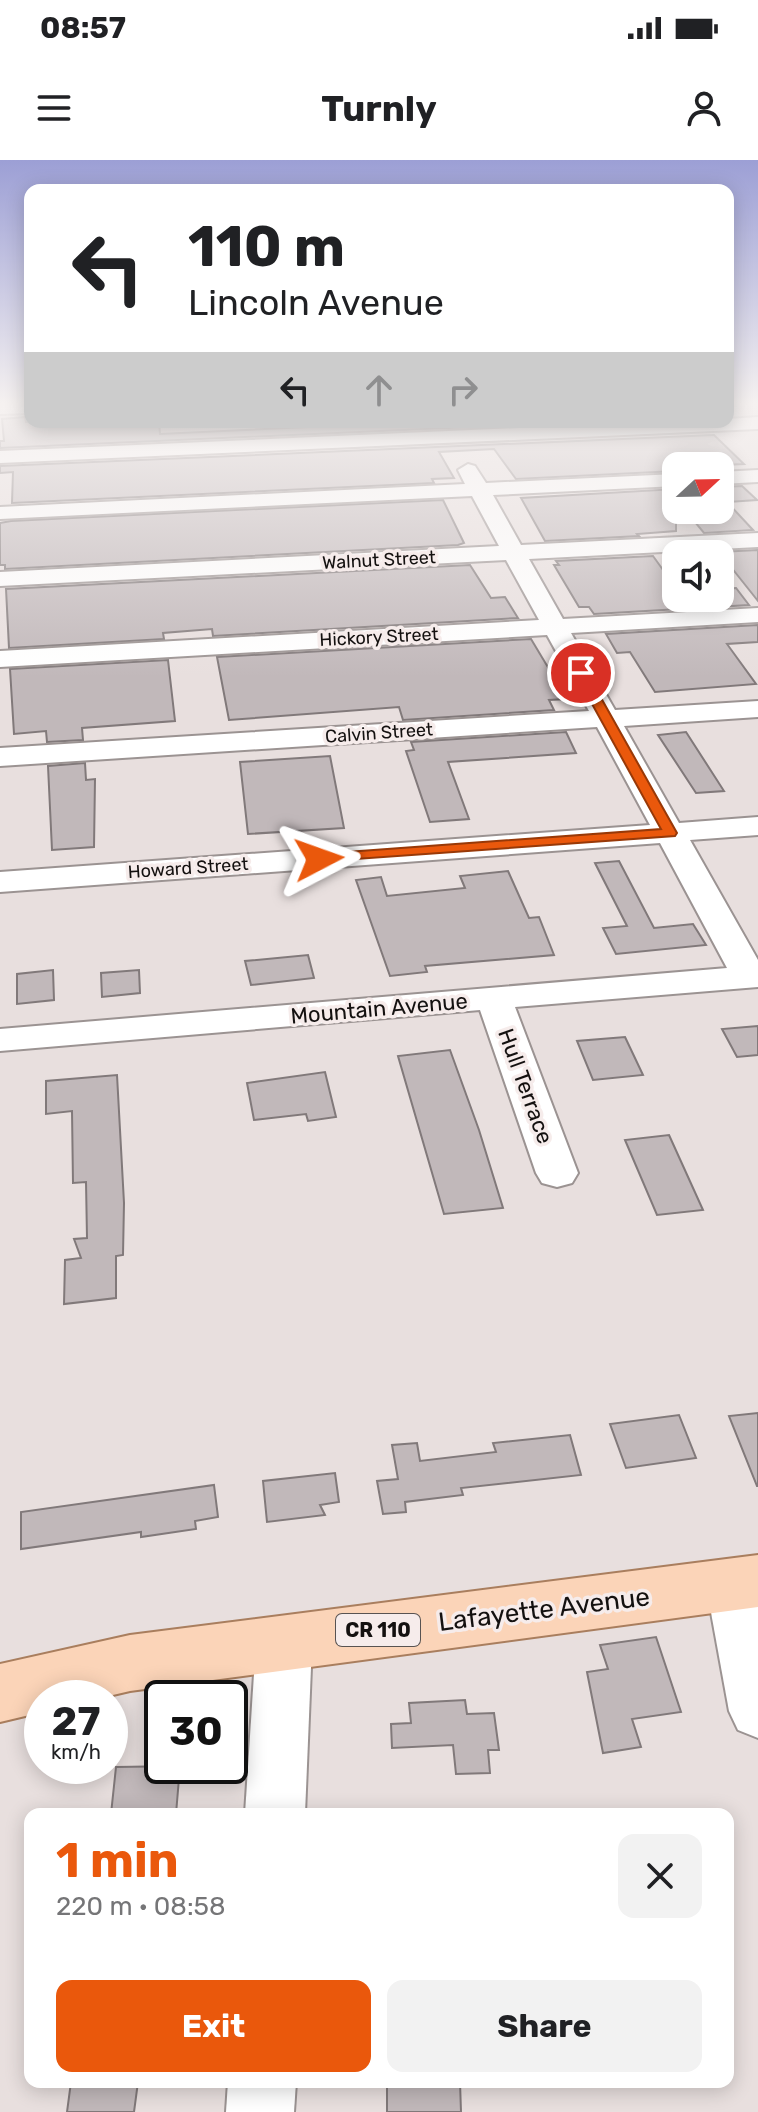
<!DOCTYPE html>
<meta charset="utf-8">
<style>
:root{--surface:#fff;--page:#f2f2f2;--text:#202124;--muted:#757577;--accent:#ea580c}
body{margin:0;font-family:Rubik,sans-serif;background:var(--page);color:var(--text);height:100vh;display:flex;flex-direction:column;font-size:30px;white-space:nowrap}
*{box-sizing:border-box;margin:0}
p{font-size:26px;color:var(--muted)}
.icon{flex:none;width:44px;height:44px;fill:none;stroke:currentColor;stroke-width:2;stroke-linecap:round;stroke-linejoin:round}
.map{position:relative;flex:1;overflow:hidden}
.details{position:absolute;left:24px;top:1648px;width:710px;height:280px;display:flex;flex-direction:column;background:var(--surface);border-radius:16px;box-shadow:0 4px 20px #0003}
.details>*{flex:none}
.top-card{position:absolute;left:24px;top:24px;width:710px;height:244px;border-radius:16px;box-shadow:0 4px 20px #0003;background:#fff;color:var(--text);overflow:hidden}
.needle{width:52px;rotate:68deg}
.fabs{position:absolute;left:662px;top:292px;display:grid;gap:16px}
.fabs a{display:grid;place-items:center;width:72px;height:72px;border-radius:16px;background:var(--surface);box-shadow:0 4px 20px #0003;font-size:40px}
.speed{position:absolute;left:24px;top:1520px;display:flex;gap:16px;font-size:40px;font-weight:700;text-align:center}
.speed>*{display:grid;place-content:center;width:104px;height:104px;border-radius:50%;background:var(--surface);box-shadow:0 4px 20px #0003;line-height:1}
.speed small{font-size:20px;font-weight:400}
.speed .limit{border:4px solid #111;border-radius:12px;background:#fff;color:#111}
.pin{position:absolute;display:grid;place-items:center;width:68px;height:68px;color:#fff;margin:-34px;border:4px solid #fff;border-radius:50%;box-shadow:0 2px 8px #0007}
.me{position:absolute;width:88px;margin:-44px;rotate:86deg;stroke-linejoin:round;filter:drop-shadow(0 0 6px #0008)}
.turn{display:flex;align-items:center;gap:28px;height:168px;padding:0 32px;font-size:36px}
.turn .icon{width:104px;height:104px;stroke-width:2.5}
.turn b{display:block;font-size:56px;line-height:68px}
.lanes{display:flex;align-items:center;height:76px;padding:0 32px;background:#0003;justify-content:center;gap:40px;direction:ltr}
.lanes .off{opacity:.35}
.round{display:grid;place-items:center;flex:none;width:84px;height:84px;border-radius:16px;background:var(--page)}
.overview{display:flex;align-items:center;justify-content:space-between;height:136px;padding:0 32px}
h1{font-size:48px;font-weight:700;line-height:60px;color:var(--accent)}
.cta{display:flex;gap:16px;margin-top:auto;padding:16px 32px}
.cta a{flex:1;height:92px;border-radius:16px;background:var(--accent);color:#fff;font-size:32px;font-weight:700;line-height:92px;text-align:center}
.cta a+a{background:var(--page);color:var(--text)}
.status{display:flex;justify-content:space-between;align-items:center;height:56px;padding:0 40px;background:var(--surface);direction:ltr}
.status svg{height:22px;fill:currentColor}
header{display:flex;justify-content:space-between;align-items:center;height:104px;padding:0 32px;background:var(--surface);font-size:36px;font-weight:700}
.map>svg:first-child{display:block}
.building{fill:#c1b8ba;stroke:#81797a;stroke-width:2}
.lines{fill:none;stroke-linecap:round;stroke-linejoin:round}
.minor-casing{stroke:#9b9392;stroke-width:4}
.major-casing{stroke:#a97e5e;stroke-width:4}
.minor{fill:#fff;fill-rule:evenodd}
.major{fill:#fbd4b8;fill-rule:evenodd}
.route{fill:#ea580c;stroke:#983908;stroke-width:2}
.labels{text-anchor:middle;stroke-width:7;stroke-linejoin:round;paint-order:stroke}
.far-street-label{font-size:18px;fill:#141110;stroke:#f6eceb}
.shield{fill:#f6eceb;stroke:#585352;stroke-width:2}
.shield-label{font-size:20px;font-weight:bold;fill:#141110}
.street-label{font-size:22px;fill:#141110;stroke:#f6eceb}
.near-street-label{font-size:26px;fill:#141110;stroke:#f6eceb}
</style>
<div class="status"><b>08:57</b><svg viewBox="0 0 49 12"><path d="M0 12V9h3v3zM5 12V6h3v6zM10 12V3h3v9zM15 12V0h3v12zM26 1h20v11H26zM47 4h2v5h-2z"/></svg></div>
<header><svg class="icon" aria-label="menu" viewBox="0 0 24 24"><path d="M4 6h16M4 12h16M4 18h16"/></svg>Turnly<svg class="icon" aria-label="person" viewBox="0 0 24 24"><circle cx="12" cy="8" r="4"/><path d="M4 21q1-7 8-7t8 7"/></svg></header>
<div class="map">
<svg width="758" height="1952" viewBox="0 0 758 1952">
<rect width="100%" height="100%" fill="#e8dfde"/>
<g class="building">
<path d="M25,257L26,262H159L160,274L416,262H585L0,288V281H4L2,259Z"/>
<path d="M714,275L744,304L720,305L724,309H720V305L676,306V311L516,319L494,289L439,292L454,318L432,319L434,323L12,343L13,312L0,313V306Z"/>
<path d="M742,326L757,340L727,342L753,370L704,373L690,356L720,355V327Z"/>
<path d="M676,329V371L637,374L639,376L545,381L521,338Z"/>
<path d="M443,340L464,383L458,385L5,409V405H0V363L11,361Z"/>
<path d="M758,390V441L719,392Z"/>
<path d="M653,396L676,428V438H720V429L736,428L749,445L594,454L589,447H579L554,405H559L556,401Z"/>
<path d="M470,405L491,438L505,437L518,458L213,476L212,469L163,473L164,479L9,488L6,429Z"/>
<path d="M758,465V482L727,484L756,524L655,532L630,492L617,493L606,474Z"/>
<path d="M531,479L567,539L549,540L554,550L403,560L399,547L229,560L217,497Z"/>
<path d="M168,500L175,561L82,568L83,580L47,582L46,571L14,574L10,509Z"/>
<path d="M566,572L576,593L448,602L469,659L430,662L406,591L414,590L411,582Z"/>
<path d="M686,572L724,631L696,633L658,575Z"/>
<path d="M330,596L344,668L248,674L240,602Z"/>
<path d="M85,603L86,620L95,619L94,687L52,690L48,606Z"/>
<path d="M619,701L654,768L693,764L706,785L616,794L603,768L627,766L595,703Z"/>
<path d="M508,711L529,758L539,757L554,795L425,806L427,812L390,816L356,720L381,717L387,736L465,728L460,716Z"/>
<path d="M308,795L314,818L251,825L245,801Z"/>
<path d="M53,810L54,840L17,844V814Z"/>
<path d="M139,810L140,833L102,837L101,813Z"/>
<path d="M758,866V895L737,897L722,869Z"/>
<path d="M625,877L643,915L593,920L577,881Z"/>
<path d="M450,890L479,970L503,1048L444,1054L398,896Z"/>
<path d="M325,912L336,957L308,961L306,954L254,960L247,923Z"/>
<path d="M117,915L124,1043L123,1095L116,1096V1138L64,1144L65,1100L81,1098L74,1079L87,1078L86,1022L73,1023L72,951L46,954V921Z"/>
<path d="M669,975L703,1050L657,1055L625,980Z"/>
<path d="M758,1253V1326H757L729,1256Z"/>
<path d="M679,1255L696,1298L626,1308L610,1264Z"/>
<path d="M570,1275L581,1315L461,1328L463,1335L405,1342L406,1352L383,1354L377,1321L398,1319L392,1285L417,1283L420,1301L496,1292L493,1283Z"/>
<path d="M335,1313L339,1342L320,1345L325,1355L267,1362L263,1321Z"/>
<path d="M214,1325L218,1357L195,1361L196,1369L141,1377V1372L21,1389V1352Z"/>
<path d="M656,1477L681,1552L632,1559L641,1587L603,1593L587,1512L608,1509L600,1485Z"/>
<path d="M465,1540L467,1554L494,1553L499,1590H488L490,1613L456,1614L453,1585L392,1588L391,1564L411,1563L409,1543Z"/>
<path d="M180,1606L176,1654H111L116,1607Z"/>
<path d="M71,1922H138L134,1952H67Z"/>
<path d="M387,1922H460L461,1952H387Z"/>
</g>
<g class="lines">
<defs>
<g id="minor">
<path d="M0,244H30V253L0,254Z"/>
<path d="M758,257V269L0,303V291L653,262H728V259Z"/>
<path d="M468,304L475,306L486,323L676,314V326L493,335L521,385L758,373V387L529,399L563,459L758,448V462L571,473L615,550L758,541V557L624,566L679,663L758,657V675L690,680L758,800V827L515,847L578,1013L572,1023L557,1027L542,1023L536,1013L480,850L0,891V869L727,808L660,683L0,732V712L650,665L597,567L0,606V588L589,551L547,475L0,507V491L539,460L506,400L0,426V412L499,386L472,336L0,359V347L465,324L458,310Z"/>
<path d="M758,310V322L720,324V312Z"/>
<path d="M733,1402L752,1409L758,1422V1578L738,1570L729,1551L706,1425L714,1409Z"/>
<path d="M284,1458L303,1465L312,1483L305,1654H245L256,1483L265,1465Z"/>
<path d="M228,1922H296L294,1952H226Z"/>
</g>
<path id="major" d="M758,1395V1447L130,1531L100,1538H42V1552L0,1562V1504L130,1475Z"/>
</defs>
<use href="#minor" class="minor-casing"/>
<use href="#major" class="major-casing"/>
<use href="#minor" class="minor"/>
<use href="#major" class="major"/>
</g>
<linearGradient id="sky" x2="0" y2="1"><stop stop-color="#9c9fd5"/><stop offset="0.47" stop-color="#f5f1f0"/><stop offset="1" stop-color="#f5f1f0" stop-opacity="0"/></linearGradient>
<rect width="758" height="517" fill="url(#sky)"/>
<path class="route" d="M581,509L587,513L677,673L675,676L314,702V696L319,694L661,669L575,513Z"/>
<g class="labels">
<g class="far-street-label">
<text transform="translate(379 400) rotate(-3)" y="6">Walnut Street</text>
<text transform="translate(379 477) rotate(-3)" y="6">Hickory Street</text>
<text transform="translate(379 573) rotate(-4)" y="6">Calvin Street</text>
<text transform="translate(188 708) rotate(-4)" y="6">Howard Street</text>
</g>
<rect class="shield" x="336" y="1454" width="84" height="32" rx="6"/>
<g class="shield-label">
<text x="378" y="1477">CR 110</text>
</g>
<g class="street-label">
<text transform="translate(379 848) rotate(-5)" y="8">Mountain Avenue</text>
<text transform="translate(526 926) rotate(70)" y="8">Hull Terrace</text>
</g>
<g class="near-street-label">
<text transform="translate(544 1449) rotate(-7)" y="9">Lafayette Avenue</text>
</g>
</g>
</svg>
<div class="fabs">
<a><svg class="needle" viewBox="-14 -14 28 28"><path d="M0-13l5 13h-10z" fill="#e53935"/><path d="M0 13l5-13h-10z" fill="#757577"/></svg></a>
<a><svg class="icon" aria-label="sound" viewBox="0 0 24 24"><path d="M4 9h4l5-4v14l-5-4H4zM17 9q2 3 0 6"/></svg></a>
</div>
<div class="speed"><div>27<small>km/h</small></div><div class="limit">30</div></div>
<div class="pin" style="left:581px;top:513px;background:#d93025"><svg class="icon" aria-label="arrive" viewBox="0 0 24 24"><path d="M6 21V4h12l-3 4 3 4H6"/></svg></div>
<svg class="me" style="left:319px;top:699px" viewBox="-20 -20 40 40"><path d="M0-17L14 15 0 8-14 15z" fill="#ea580c" stroke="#fff" stroke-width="4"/></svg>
<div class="top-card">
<div class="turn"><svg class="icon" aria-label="left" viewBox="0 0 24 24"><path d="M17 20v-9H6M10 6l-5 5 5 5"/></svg><div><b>110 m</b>Lincoln Avenue</div></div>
<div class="lanes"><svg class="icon" aria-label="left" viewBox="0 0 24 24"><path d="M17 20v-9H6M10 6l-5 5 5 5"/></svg><svg class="icon off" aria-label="ahead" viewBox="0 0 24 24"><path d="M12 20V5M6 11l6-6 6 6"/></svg><svg class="icon off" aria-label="right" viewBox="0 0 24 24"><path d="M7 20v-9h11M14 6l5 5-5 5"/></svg></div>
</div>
<section class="details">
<div class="overview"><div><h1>1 min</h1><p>220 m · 08:58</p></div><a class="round"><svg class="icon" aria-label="close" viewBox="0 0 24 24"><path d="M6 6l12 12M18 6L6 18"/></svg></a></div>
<div class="cta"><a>Exit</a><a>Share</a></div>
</section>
</div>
